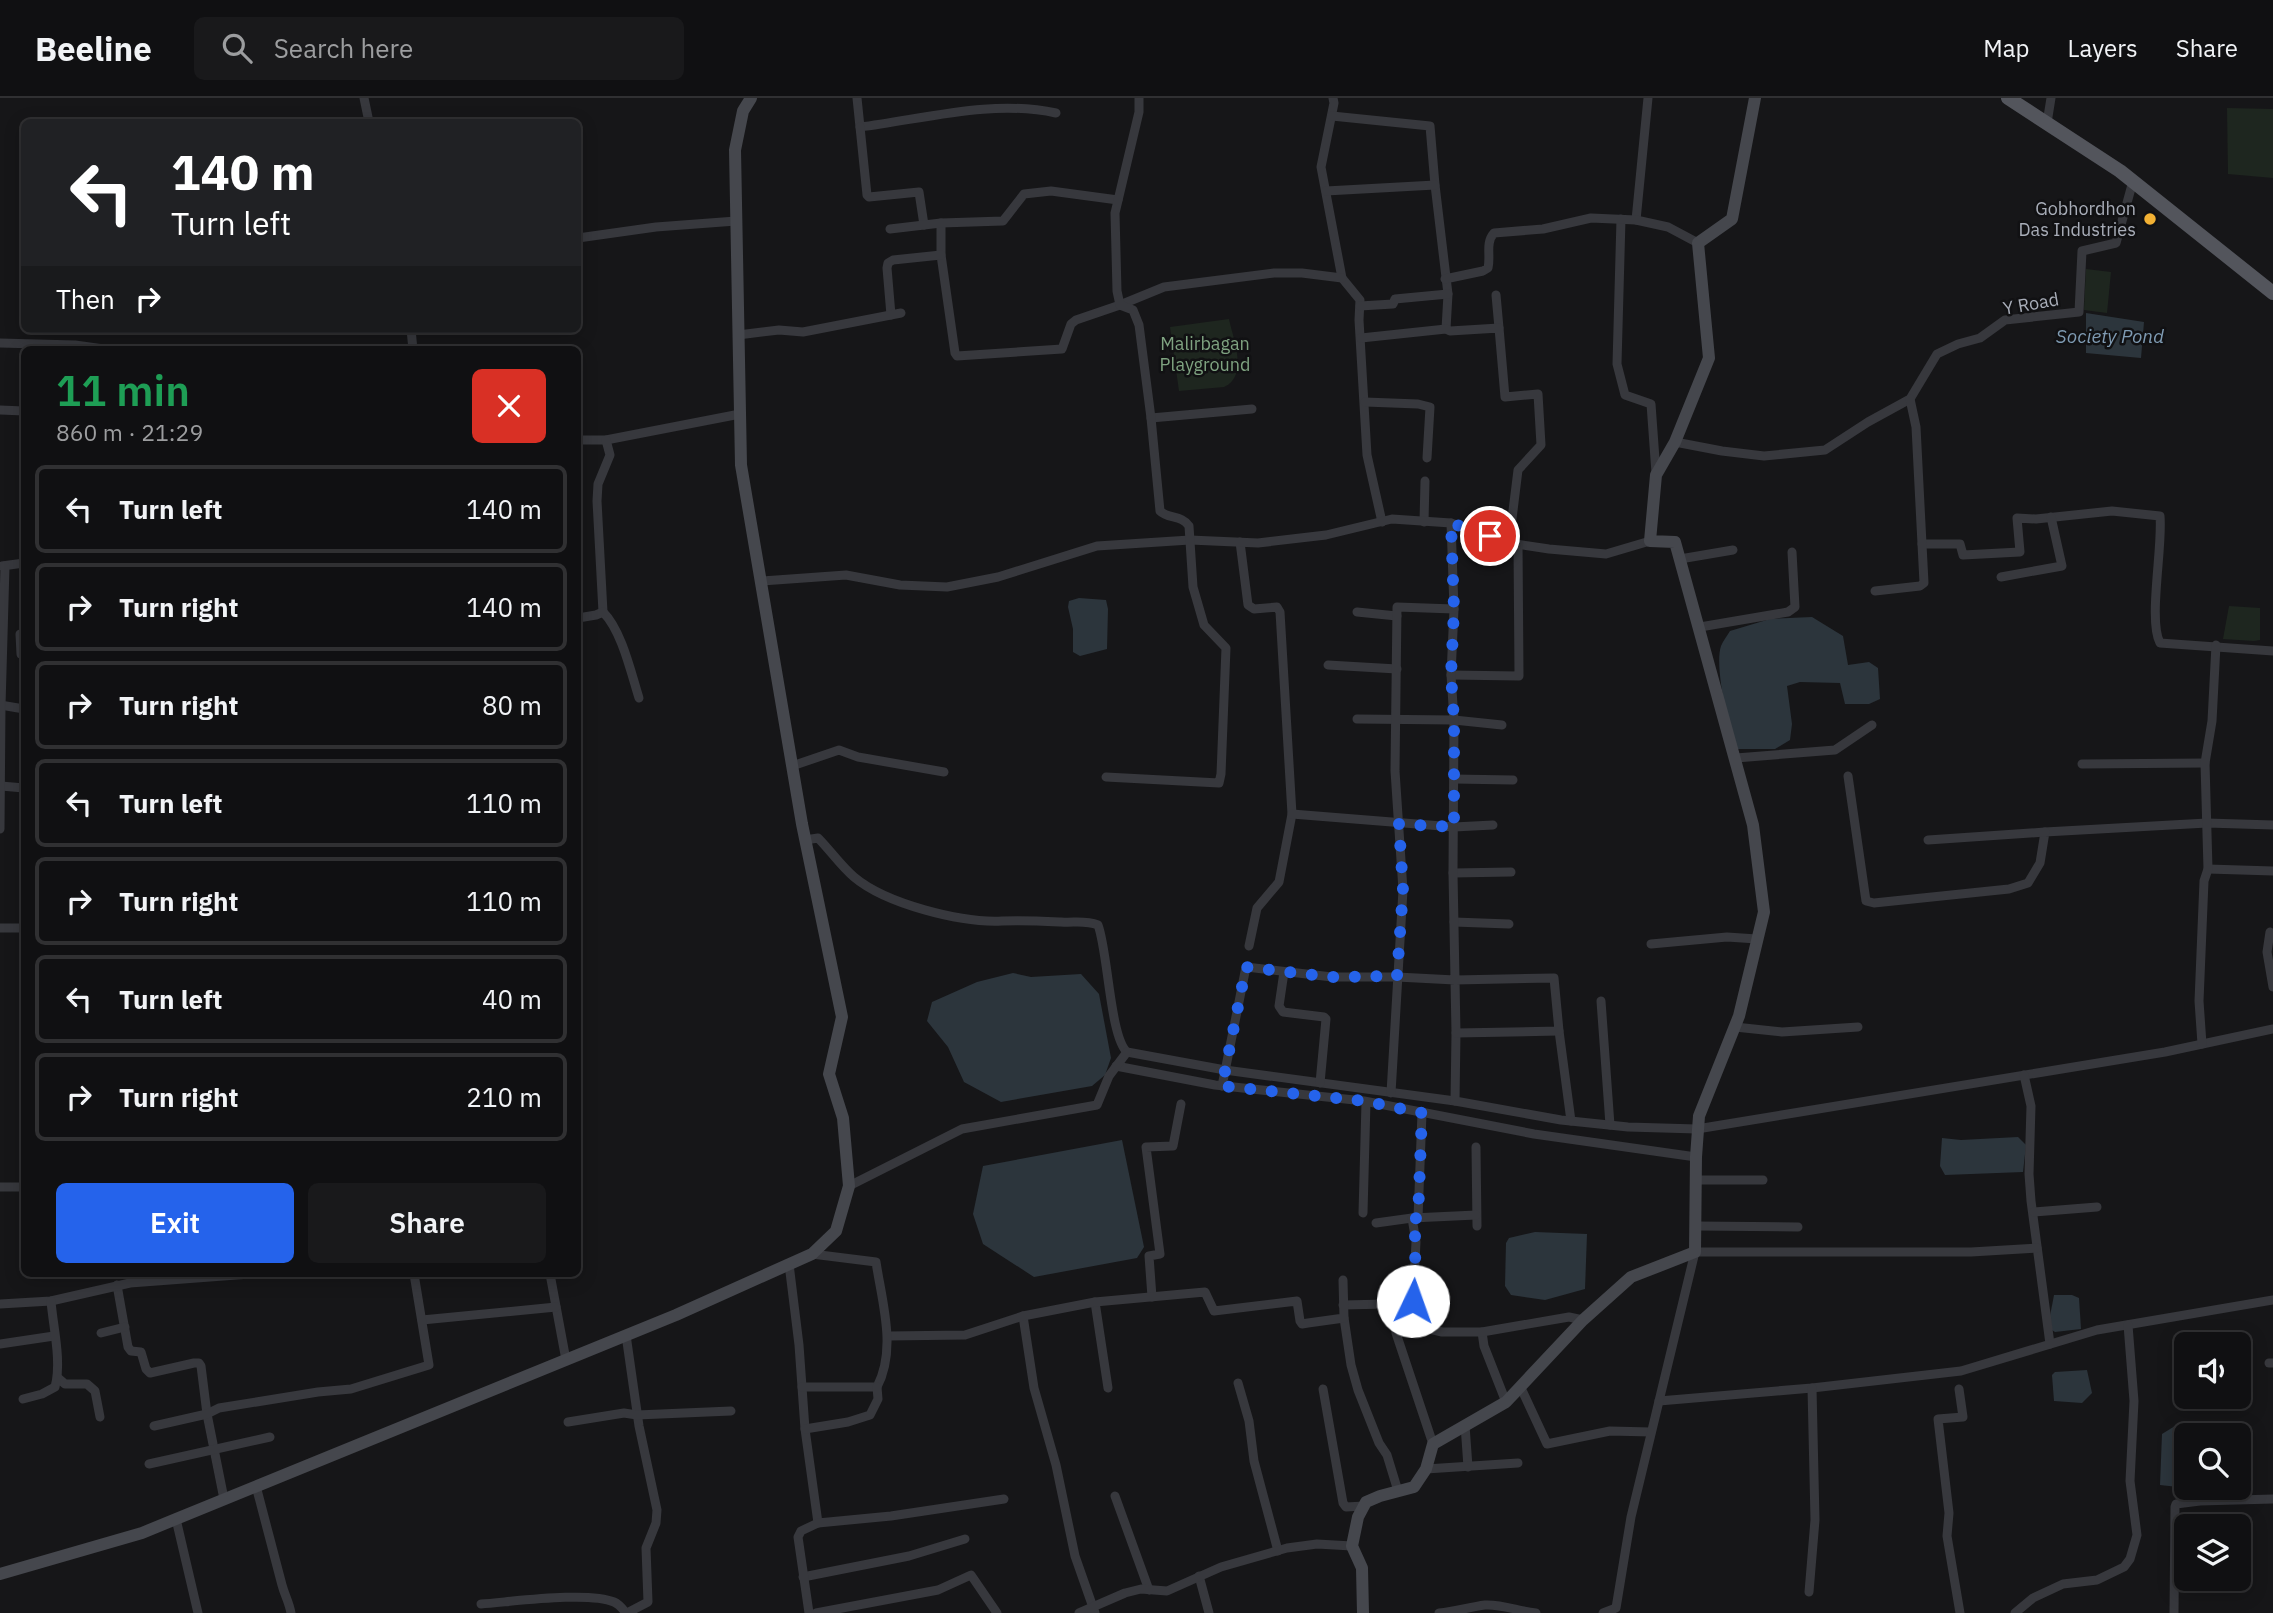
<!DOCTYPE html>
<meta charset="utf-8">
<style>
:root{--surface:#101012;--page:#19191b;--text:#f1f3f6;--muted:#9c9d9f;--line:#303032;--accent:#2563eb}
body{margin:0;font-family:"IBM Plex Sans",sans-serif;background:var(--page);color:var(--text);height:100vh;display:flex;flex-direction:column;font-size:26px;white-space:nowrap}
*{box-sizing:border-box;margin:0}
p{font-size:23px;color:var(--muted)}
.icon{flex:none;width:38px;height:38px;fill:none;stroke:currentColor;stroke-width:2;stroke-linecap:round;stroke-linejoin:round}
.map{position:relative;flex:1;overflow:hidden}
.side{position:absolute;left:21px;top:248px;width:560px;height:931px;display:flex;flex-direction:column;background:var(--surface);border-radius:10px;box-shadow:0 4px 18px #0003,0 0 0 2px var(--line)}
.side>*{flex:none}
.hud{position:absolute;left:21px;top:21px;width:560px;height:214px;border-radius:10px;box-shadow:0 4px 18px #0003,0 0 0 2px var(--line);background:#202124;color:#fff;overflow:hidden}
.fabs{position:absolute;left:2174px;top:1234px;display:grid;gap:14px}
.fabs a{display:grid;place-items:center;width:77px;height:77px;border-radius:10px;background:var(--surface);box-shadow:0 4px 18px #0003,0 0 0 2px var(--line);font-size:35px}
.pin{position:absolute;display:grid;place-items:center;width:60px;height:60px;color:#fff;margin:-30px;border:4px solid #fff;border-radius:50%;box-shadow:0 2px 7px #0007}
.me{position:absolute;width:77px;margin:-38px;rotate:3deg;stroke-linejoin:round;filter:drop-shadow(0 0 5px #0008)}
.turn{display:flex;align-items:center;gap:24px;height:147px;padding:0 35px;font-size:32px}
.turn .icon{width:91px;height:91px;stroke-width:2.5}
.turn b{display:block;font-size:49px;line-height:60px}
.then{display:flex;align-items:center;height:66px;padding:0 35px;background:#0003;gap:14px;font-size:26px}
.round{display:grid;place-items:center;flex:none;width:74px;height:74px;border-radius:10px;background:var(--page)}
.overview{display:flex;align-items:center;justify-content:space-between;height:119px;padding:0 35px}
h1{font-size:42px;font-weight:600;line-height:52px;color:#1e9e55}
.cta{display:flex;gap:14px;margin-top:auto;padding:14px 35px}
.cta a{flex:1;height:80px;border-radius:10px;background:var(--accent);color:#fff;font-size:28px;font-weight:600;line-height:80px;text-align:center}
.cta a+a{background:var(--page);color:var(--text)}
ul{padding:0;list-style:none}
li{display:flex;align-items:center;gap:21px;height:88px;margin:0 14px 10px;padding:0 21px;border:4px solid var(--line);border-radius:10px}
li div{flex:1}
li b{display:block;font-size:26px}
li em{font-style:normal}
header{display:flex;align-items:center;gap:42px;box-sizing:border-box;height:98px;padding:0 35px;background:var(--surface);border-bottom:2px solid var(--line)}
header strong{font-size:33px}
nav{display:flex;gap:38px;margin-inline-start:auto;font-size:24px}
.search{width:490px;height:63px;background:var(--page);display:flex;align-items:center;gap:18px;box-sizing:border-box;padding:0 24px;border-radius:10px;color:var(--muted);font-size:26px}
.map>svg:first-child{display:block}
.green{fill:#1e261f}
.water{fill:#2c353c}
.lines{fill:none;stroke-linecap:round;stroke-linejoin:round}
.street{stroke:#37383d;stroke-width:9}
.secondary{stroke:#45474d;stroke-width:12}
.primary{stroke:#53555c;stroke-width:14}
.route{stroke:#2563eb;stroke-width:12;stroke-dasharray:0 21.6}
.poi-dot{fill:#f2b134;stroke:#111113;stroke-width:2.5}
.labels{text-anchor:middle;stroke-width:5;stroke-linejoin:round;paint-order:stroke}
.poi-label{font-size:18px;fill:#a8adb8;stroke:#111113;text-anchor:end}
.street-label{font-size:18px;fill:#a8adb8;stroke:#111113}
.park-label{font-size:18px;fill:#7fa381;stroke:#111113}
.water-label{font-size:19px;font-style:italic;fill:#7f9bb3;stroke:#111113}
</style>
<header>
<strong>Beeline</strong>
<div class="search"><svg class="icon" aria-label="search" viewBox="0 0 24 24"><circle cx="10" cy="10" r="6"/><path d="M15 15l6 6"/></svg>Search here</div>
<nav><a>Map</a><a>Layers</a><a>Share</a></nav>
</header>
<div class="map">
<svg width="2273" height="1515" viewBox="0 0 2273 1515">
<rect width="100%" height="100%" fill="#161618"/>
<g class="green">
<path d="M2227,10L2273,11V80L2228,76Z"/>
<path d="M2086,171L2111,174L2107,215L2084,212Z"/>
<path d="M1229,221C1233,241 1249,278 1224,289L1179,293L1170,229Z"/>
<path d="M2229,508L2260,510V542L2254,543L2223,541Z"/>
</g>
<g class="water">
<path d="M2086,215L2144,224L2141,260L2086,255Z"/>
<path d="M1079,500L1106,502L1108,511L1107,551L1080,558L1073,554V531L1068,509L1069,503Z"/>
<path d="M1812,519L1843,538L1848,567L1869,564L1878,570L1880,601L1869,606H1845L1840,585L1800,584L1787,588L1792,626L1790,642L1775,651H1737C1729,631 1714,569 1721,548C1723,543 1727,538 1730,533L1770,521Z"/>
<path d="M1013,875L1031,879L1081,876L1099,896L1111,960L1105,977L1092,988L1001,1004L964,984L948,949L927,923L932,904L977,884Z"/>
<path d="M2018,1039L2026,1047L2023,1074L1945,1077L1940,1068L1942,1040L1961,1042Z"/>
<path d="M1122,1042L1144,1149L1137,1160L1034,1179L983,1146L973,1116L983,1068Z"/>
<path d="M1535,1134L1587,1136L1585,1191L1545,1202L1511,1197L1505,1188L1506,1145L1509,1140Z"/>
<path d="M2054,1197H2072L2079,1200L2081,1231L2055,1234L2052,1232L2050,1218Z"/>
<path d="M2087,1272L2092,1295L2082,1305L2054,1303L2052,1277L2055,1274Z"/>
<path d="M2228,1324L2229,1337H2186V1390H2223V1398L2179,1402L2178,1389L2160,1387L2162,1336L2175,1328Z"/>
</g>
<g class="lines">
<g class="street">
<path d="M364,0L369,24"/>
<path d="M857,0L860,29C924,21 992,1 1056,15"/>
<path d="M1333,0L1334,5L1321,69L1342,180L1360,202L1359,222L1367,357L1382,424"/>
<path d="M1332,18L1430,28L1435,87L1448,196L1446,231"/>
<path d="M2047,25L2051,0"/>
<path d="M860,29L867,97L869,99L919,94L924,127"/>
<path d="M1326,93L1435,87"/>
<path d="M1621,121L1617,266L1625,297L1651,306L1656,375"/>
<path d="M1636,122L1648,0"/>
<path d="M941,125V157L955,255L957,258L1062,251L1071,226L1076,222L1120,207L1164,189L1274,175H1302L1342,180"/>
<path d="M890,131L941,125L1003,123L1024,96L1051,93L1118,102"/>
<path d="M578,140L656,129L736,123"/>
<path d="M1445,181L1483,173L1488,170C1491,158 1485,145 1494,135L1543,131L1591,120L1636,122L1668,129L1698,145"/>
<path d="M1496,197L1499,230"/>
<path d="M1360,208L1393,206L1395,201L1448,196"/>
<path d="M891,217L887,170L888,165L893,162L941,157"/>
<path d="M411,231L413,252"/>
<path d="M738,237L779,232L803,234L901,215"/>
<path d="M1361,240L1446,231L1450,233L1499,230L1505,299L1538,296L1541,347L1518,372L1509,445"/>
<path d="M0,245L75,247L111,252"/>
<path d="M1365,304L1418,306L1430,309L1427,360"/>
<path d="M0,312L24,313"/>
<path d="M1151,320L1252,311"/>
<path d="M578,342H606L740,316"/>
<path d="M1675,344L1722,353L1764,358L1825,352L1868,324L1910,301L1937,256L1958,246L1980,240L2005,222L2079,214L2082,153L2116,145L2133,83"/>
<path d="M1424,424L1425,383"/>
<path d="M1240,444L1248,507L1254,511L1277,509L1280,514L1292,716L1279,784L1257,810L1249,848"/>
<path d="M1922,446H1960L1963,457L2020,454L2017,420L2036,421L2112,413L2160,418C2163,449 2148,522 2160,545L2273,553"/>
<path d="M1680,461L1733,452"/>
<path d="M2,468L24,465"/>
<path d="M2001,479L2062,468L2051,419"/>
<path d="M761,483L846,477L900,487L947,489L998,479L1097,448L1190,442L1258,445L1326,437L1392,421L1451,425L1509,445L1549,451L1606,456L1650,443"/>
<path d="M1875,493L1920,488L1924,485L1916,329L1910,301"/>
<path d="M603,514L597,403L598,386L610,357L606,342"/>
<path d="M1357,514L1397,518"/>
<path d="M578,520L596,517L603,514C622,533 631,575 639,600"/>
<path d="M1700,529L1788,514L1795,509L1792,454"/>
<path d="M20,536L21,556H24"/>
<path d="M1328,567L1397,571"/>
<path d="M1451,577L1519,578L1518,446"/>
<path d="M0,607L24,611"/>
<path d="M1357,621L1454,622L1502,627"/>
<path d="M1736,660L1835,652L1872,627"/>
<path d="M2082,666L2205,665"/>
<path d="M792,668L839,652L858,659L944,674"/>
<path d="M1848,678L1866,803L1874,805L2009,791L2028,785L2040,765L2045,734L2207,725L2273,727"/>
<path d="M1106,679L1219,685L1221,676L1226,550L1204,527L1193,489L1189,428C1182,417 1168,421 1160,413L1151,320L1139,227L1133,212L1120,207L1117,193L1115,115L1139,14V0"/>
<path d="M1454,681L1513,682"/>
<path d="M1,688L24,690"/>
<path d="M1292,716L1454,729L1493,727"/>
<path d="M0,731L1,608L5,468"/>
<path d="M805,742L818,740C830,752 841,768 854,779C886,806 961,825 1002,823C1022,822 1041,823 1061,824C1074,825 1085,822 1098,827C1108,853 1110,939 1127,954L1225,972L1455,1003"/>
<path d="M1928,742L2045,734"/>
<path d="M2208,771L2273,773"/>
<path d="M1453,775L1511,774"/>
<path d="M1454,824L1509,826"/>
<path d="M0,830H24"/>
<path d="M2270,834L2267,854L2273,889"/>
<path d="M1651,846L1727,839L1757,841"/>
<path d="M1284,874L1279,908L1283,914L1324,919L1326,921L1320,985"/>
<path d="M1601,903L1610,1027"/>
<path d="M24,912V909"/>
<path d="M1735,929L1782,934L1858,929"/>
<path d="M1559,933L1571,1023"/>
<path d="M1456,935L1455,1003L1561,1022L1628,1029L1697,1031L2165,954L2273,931"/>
<path d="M2202,946L2199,903L2204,783L2208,771L2205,665L2212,623L2216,547"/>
<path d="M1116,968L1215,987L1364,1003L1534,1036L1696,1059"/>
<path d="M2024,977L2031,1008L2029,1076L2031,1103L2050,1246"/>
<path d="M1222,988L1246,869L1332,879H1397L1455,882L1554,880L1559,933L1456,935L1453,775L1454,622L1451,577L1454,511L1451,425"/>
<path d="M1391,995L1403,792L1395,673L1397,509L1454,511"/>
<path d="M1476,1049L1477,1128"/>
<path d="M1697,1082H1763"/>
<path d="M849,1088L962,1031L1097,1007L1109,978L1127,954"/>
<path d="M0,1089H24"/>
<path d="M2034,1114L2097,1109"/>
<path d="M1363,1115L1366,1004"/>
<path d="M1418,1120L1422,1015"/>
<path d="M1376,1125L1412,1120L1476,1117"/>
<path d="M1696,1128L1798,1129"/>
<path d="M789,1166L799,1247L805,1331L818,1425"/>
<path d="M550,1176L566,1262"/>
<path d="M117,1187L128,1249L131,1253L141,1254L146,1271L150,1275L194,1265H199L201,1268L207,1316L224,1401"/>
<path d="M1152,1199L1149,1158L1160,1156L1146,1049L1173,1048L1181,1006"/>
<path d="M1095,1204L1108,1290"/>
<path d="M0,1206L51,1203L130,1185L250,1176"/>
<path d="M1343,1207L1387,1206"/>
<path d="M1023,1218L1034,1290L1056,1367L1075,1458L1095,1515"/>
<path d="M1344,1220L1351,1267L1358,1292L1379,1345L1387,1357L1398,1393"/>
<path d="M422,1222L556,1209"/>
<path d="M1395,1227L1387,1206L1413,1203L1416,1144L1412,1120"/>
<path d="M1482,1234L1484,1248L1506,1304"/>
<path d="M101,1235L125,1229"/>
<path d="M626,1237L639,1328L657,1412L656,1425L646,1450L648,1504L627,1515"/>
<path d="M888,1238L965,1237L1023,1218L1095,1204L1205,1194L1214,1213L1297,1203L1300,1223L1302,1226L1308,1225L1344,1220L1343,1182"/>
<path d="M0,1246L54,1238"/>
<path d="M2269,1265H2273"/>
<path d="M58,1280L65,1286H87L95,1293L100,1319"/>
<path d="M1238,1285L1249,1323L1254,1363L1278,1453"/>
<path d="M802,1289H877C897,1251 882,1204 876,1164L812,1156"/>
<path d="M1521,1290L1547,1346L1610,1333L1651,1334"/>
<path d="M1323,1291L1343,1405L1346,1409L1364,1408"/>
<path d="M1959,1291L1963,1319L1938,1321L1949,1415L1947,1438L1960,1515"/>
<path d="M23,1301L42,1296L55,1289C62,1263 53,1229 51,1203"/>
<path d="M1659,1303L1812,1290L1961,1273L2097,1232L2273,1202"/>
<path d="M568,1324L624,1315L637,1317L731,1313"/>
<path d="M1465,1327L1468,1369"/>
<path d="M154,1328L207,1316L219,1310L318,1294L351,1291L429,1267L414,1176"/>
<path d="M805,1331L848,1324L870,1317L878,1301L877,1289"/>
<path d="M1433,1346L1396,1235L1395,1227L1404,1225L1442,1234H1482L1569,1219L1583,1222"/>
<path d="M149,1366L270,1339"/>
<path d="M1426,1371L1518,1365"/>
<path d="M256,1388L282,1487C285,1498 289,1504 291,1515"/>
<path d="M1115,1398L1149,1492"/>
<path d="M176,1421L198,1515"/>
<path d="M1199,1478L1209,1515"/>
<path d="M803,1479L909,1458L965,1441"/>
<path d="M1809,1494L1815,1422L1812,1290"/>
<path d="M481,1506C511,1504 588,1493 614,1504C619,1506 622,1510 626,1515"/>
<path d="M809,1515L798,1439L801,1433L818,1425L891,1418L1004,1401"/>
<path d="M816,1515L938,1492L971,1477L997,1515"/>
<path d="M1079,1515L1125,1495L1141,1491L1167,1493L1221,1469L1287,1450L1317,1446L1352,1448"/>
<path d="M1439,1515C1455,1514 1469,1509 1485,1507C1502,1506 1518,1513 1536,1515"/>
<path d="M1603,1515L1616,1510L1631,1419L1695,1154H1971L2037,1150"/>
<path d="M2015,1515L2033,1500L2063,1486L2097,1482L2124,1469L2130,1461L2137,1437L2130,1383L2134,1303L2128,1227"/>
<path d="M2174,1515L2175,1409L2176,1406L2200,1403L2273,1401"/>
</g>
<g class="secondary">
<path d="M0,1476L142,1435L176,1421L676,1217L812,1156L836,1133L849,1088L843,1020L829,976L842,919L802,726L741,367L735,52L743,13L751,0"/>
<path d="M1363,1515L1362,1470L1352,1448L1358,1419L1366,1404L1380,1398L1414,1389L1426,1371L1433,1346L1506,1304L1583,1222L1631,1179L1695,1154L1696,1059L1699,1018L1739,918L1764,814L1753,727L1675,444L1650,443L1656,377L1675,344L1709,260L1698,145L1732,121L1755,0"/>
</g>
<path class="primary" d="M2008,0L2120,73L2273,195"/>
</g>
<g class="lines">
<path class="route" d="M1413,1203L1416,1144L1412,1121L1418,1120L1422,1015L1364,1003L1222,988L1246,869L1332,879L1397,878L1403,792L1399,726L1454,729V622L1451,577L1454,511L1451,425L1490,438"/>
</g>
<circle class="poi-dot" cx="2150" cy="121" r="7"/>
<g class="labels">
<g class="poi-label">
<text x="2136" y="117">Gobhordhon<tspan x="2136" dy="21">Das Industries</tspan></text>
</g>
<g class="street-label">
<text transform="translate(2031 206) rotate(-10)" y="6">Y Road</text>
</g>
<g class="park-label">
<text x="1205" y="252">Malirbagan<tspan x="1205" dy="21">Playground</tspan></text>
</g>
<g class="water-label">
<text x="2110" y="245">Society Pond</text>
</g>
</g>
</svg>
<div class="fabs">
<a><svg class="icon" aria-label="sound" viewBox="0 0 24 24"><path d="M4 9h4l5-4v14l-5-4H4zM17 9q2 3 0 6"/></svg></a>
<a><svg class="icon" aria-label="search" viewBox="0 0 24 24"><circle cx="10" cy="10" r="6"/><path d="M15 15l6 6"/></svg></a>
<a><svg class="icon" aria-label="layers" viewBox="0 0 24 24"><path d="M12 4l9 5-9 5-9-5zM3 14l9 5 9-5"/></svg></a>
</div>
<div class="pin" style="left:1490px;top:438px;background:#d93025"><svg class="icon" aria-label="arrive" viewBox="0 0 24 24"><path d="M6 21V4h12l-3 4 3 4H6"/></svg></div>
<svg class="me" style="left:1413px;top:1203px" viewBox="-20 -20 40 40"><circle r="19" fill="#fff"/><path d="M0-13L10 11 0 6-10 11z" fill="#2563eb"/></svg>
<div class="hud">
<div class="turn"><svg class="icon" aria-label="left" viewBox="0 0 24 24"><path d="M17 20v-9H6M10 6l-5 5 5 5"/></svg><div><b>140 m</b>Turn left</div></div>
<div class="then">Then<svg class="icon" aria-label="right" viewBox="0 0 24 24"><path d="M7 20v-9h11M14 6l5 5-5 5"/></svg></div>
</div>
<section class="side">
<div class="overview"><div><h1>11 min</h1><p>860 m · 21:29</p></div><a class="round" style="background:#d93025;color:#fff"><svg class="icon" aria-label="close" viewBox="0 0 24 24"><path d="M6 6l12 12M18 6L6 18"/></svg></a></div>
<ul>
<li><svg class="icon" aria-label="left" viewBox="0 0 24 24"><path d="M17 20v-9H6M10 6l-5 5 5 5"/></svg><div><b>Turn left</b></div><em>140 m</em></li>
<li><svg class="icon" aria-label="right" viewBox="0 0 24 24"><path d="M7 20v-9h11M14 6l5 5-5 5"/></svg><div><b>Turn right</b></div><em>140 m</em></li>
<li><svg class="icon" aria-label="right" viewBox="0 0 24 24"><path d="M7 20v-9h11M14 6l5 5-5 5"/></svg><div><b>Turn right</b></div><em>80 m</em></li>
<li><svg class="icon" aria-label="left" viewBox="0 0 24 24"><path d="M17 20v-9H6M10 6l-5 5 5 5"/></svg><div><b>Turn left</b></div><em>110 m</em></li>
<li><svg class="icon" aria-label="right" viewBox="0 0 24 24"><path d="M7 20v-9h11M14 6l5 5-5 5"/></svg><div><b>Turn right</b></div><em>110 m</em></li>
<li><svg class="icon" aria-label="left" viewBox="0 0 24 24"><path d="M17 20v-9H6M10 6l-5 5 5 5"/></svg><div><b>Turn left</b></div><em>40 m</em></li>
<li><svg class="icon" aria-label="right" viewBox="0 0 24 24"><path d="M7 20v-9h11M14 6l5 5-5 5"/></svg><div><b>Turn right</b></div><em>210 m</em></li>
</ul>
<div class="cta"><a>Exit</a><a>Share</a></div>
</section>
</div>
